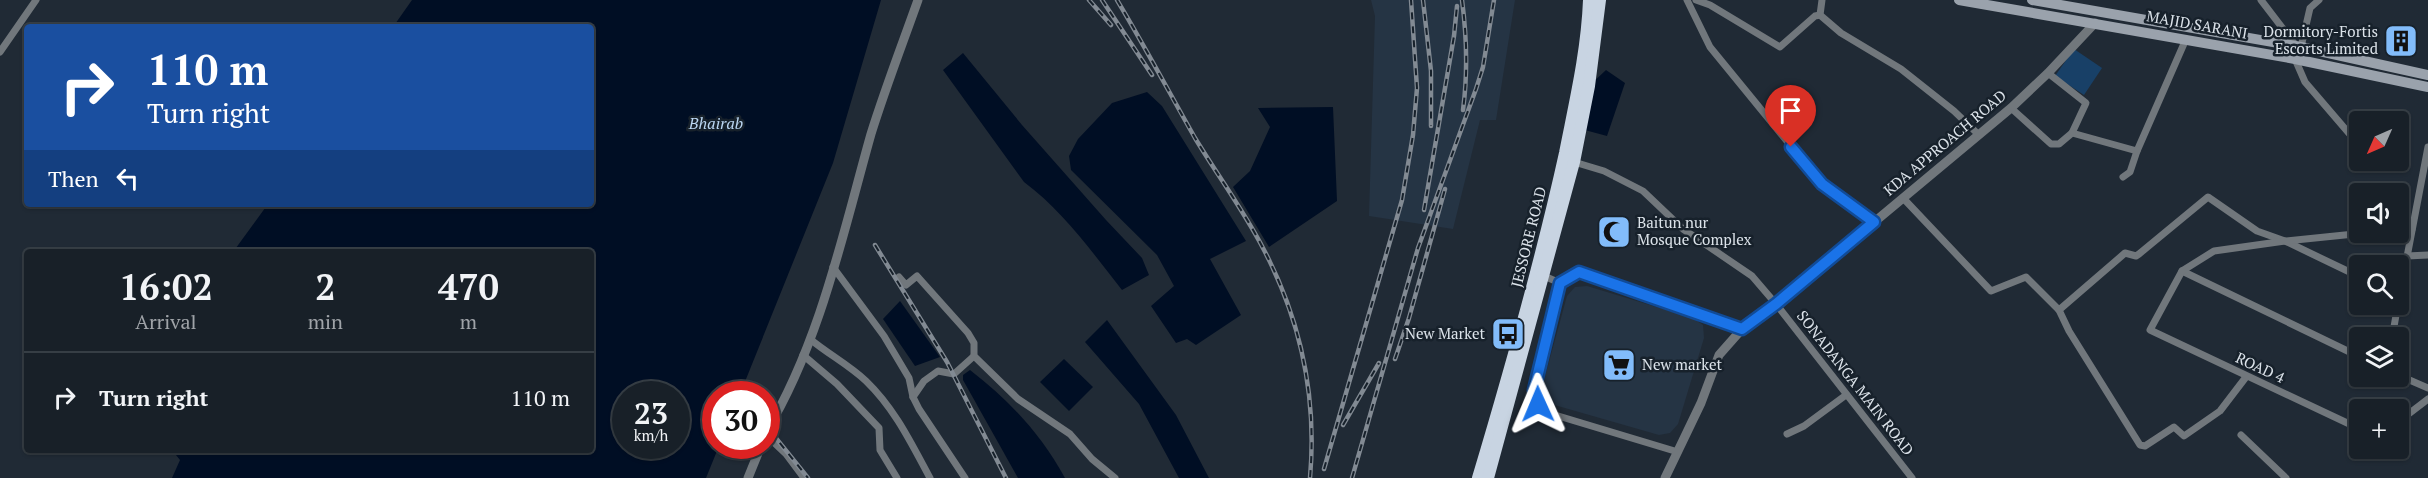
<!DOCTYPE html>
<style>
:root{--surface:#182028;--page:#212830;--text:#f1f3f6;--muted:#9fa3a8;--line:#363e45}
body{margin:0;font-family:"PT Serif",serif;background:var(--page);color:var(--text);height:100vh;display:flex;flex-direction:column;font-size:22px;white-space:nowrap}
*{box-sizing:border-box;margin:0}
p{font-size:20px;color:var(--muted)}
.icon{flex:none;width:33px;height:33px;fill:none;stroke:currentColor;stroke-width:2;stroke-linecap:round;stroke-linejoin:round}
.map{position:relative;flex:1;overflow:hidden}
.panel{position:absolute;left:24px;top:249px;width:570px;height:204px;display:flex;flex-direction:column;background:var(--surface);border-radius:6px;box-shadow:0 2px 4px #0004,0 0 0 2px var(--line)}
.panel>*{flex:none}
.hud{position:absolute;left:24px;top:24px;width:570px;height:183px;border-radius:6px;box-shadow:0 2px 4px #0004,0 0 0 2px var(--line);background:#1a4fa0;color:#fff;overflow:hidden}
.needle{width:39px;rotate:225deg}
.buttons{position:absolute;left:2349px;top:111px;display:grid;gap:12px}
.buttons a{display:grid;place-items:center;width:60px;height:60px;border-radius:6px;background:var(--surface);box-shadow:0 2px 4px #0004,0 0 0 2px var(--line);font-size:30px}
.speed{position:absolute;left:612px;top:381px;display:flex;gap:12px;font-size:30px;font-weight:700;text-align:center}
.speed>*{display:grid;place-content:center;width:78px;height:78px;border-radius:50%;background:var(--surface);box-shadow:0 2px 4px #0004,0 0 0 2px var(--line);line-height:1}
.speed small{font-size:15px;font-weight:400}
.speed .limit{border:9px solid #d22;background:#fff;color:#111}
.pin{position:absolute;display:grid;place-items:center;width:51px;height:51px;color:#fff;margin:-62px -26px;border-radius:50% 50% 50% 0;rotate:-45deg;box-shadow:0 0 6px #0007}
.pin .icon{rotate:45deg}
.me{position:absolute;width:66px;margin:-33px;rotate:359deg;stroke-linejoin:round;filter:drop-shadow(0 0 4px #0008)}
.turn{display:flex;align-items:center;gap:21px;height:126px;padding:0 24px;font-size:27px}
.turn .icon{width:78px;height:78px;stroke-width:2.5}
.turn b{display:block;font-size:42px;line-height:51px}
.then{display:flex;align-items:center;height:57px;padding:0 24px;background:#0003;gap:12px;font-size:22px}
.eta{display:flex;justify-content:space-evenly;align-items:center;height:102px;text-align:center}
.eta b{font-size:36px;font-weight:700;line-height:42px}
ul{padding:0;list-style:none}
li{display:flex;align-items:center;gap:18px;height:90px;padding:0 24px;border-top:2px solid var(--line)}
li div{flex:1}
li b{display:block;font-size:22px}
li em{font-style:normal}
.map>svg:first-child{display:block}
.built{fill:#253444}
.green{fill:#184067}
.water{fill:#000e24;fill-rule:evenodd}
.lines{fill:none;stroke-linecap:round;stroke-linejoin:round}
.minor{stroke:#71777c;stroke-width:7}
.tertiary{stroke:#71777c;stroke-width:9}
.secondary{stroke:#9aa2ac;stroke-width:10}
.trunk{stroke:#c8d4e2;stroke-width:12}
.rail-casing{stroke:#828a93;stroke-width:4.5}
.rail{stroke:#17212b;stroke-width:2;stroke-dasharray:7;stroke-linecap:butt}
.route-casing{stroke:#114b97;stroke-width:15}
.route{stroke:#1a73e8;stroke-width:10}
.labels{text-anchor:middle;stroke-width:5;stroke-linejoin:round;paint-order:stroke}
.street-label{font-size:15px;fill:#dce3ea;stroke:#17212b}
.poi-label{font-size:15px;fill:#dce3ea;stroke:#17212b;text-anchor:end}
.water-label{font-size:16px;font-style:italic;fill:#bbd6f2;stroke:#17212b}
</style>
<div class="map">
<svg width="2428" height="478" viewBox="0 0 2428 478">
<rect width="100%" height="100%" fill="#202a35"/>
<g class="built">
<path d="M1371,0H1515L1496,120H1480L1453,229L1369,216L1375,16Z"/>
<path d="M1587,286L1693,318L1703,325L1704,338L1678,424L1670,433L1659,435L1551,404L1545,398L1541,391L1567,296L1575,287Z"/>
</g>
<path class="green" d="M2074,49L2102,68L2084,95L2055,76Z"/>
<g class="water">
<path d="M412,0H881L833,163L740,394H716V446H719L706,478H172L180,460L172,450H591V252H233L268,204H591V27H393ZM676,394V446H626V394Z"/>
<path d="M963,53L1022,125L1106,220L1142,258L1149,275L1122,290C1092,252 1063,211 1024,182L943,70Z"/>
<path d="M1606,70L1625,83L1607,136L1581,129L1589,86Z"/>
<path d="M1147,92L1162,106L1246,241L1210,259L1241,315L1196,345L1187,339L1176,343L1151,306L1174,286L1157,255L1071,170L1069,156L1078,139L1112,103Z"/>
<path d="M1333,107L1337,201L1269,247L1233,187L1250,171L1270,127L1258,108Z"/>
<path d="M900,301L940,357L915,366L883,319Z"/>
<path d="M1107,320L1176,415L1209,478H1179L1139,404L1085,342Z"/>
<path d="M1064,359L1093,387L1069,411L1040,382Z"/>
<path d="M970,370C1010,401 1040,433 1065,478H1018L963,380V375Z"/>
</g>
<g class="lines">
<g class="minor">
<path d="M1687,0L1710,47L1822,184L1874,222"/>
<path d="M1696,0L1710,5L1780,47L1815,16L1820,15"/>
<path d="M1822,0L1820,15L1841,33L1901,69L1954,111L1979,135"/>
<path d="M2261,0L2297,47"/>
<path d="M2301,47L2310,8L2319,0"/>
<path d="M0,52L36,0"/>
<path d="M2295,59L2305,82L2359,145"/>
<path d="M2048,73L2086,103L2072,133L2137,151L2186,39"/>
<path d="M2011,108L2051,144H2059L2072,133"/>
<path d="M1574,162L1604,171L1643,191L1683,229L1752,276L1776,304L1912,478"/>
<path d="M2123,177L2130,172L2137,151"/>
<path d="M1903,198L1991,291L2026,277L2059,310L2069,331L2140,445L2145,446L2174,427L2184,436L2220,411L2246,377"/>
<path d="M2398,230L2412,229"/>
<path d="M2407,256L2428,255"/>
<path d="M833,267L884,336L909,378L913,397L919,409L965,478"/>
<path d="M2182,271L2360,357"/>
<path d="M1544,276L1560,283"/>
<path d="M899,277L906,285L917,276L968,333L974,343V356L1018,399L1070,434L1092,459L1115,478"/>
<path d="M2398,304L2428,147"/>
<path d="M2059,310L2125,253L2136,256L2139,254L2208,197L2257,231L2285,241L2360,277"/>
<path d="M2392,338L2398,304"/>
<path d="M810,339C828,354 849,365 866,381C895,409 911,443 930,478"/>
<path d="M803,355L837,384L879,428L880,450L897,478"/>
<path d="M2398,375L2428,388"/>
<path d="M913,397L924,381L938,371L954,374L974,356"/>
<path d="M2398,422L2428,399"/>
<path d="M2360,429L2150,330L2182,271L2214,251L2285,241L2374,232"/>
<path d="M1787,434L1804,426L1846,395"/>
<path d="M766,435L786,454L804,478"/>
<path d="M2241,435L2286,478"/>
<path d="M1678,452L1545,412L1538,404L1534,390L1560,283L1579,272L1742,329"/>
</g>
<g class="tertiary">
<path d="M766,432C820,343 843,233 871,134C885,89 902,45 918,0"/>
<path d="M748,478L761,446"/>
<path d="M1665,478L1701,403L1719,355L1742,329L1776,304L2011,108L2048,73L2095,23"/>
</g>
<g class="secondary">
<path d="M1959,0L2295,59L2428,87"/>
<path d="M2032,0L2301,47L2428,75"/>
</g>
<g class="trunk">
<path d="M1478,478C1510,371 1541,262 1565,153C1575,102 1587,52 1589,0"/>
<path d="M1488,478L1574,162L1589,86L1600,0"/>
</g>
<defs>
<g id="rail">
<path d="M1089,0L1111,25"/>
<path d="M1102,0L1152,75"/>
<path d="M1117,0C1144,45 1169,92 1195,138C1218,176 1244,211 1264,250C1301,321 1317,398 1310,478"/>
<path d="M1423,0L1431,71V126"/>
<path d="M1462,0C1467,38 1468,72 1463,110"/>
<path d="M1424,210L1454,36L1457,6"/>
<path d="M875,245L947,362L1006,478"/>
<path d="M1395,359L1409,318L1445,189"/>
<path d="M1343,425L1379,363"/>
<path d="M771,432L808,478"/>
<path d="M1324,469L1402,200L1413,135L1417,88L1411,0"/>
<path d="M1352,478L1418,248L1476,89L1483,67L1494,0"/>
</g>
</defs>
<use href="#rail" class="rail-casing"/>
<use href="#rail" class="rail"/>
</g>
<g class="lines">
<defs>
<path id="route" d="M1538,404L1534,390L1560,283L1579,272L1742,329L1776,304L1874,222L1822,184L1791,147"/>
</defs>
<use href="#route" class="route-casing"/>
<use href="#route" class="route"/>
</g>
<defs>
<symbol id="building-square" viewBox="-11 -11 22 22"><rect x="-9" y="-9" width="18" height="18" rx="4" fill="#82bcfa" stroke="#17212b"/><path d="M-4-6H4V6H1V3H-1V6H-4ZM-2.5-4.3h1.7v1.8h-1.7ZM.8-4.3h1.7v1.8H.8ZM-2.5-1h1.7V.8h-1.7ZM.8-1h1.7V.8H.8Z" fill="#111"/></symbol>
<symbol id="mosque-square" viewBox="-11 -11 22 22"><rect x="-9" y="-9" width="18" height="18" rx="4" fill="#82bcfa" stroke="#17212b"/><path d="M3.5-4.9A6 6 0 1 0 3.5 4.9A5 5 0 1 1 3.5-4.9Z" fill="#111"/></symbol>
<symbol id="bus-square" viewBox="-11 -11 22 22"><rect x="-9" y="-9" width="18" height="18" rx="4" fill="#82bcfa" stroke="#17212b"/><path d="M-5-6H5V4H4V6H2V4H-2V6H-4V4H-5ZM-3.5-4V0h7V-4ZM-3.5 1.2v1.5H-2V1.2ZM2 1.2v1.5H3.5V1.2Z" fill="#111"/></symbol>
<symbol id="supermarket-square" viewBox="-11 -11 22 22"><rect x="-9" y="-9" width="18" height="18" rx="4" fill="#82bcfa" stroke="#17212b"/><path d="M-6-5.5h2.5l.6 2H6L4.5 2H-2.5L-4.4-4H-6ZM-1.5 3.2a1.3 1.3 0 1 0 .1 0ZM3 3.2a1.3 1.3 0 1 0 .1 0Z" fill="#111"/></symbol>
</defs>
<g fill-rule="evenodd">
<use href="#building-square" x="2382" y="22" width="38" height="38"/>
<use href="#mosque-square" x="1595" y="213" width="38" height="38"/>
<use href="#bus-square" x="1489" y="315" width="38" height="38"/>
<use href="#supermarket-square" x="1600" y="346" width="38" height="38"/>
</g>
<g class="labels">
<g class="street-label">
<text transform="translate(2197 25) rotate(10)" y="5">MAJID SARANI</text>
<text transform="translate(1945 143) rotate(-40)" y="5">KDA APPROACH ROAD</text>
<text transform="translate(1529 237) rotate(-76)" y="5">JESSORE ROAD</text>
<text transform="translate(2260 368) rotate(25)" y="5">ROAD 4</text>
<text transform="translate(1855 383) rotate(52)" y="5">SONADANGA MAIN ROAD</text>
</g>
<g class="poi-label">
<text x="2378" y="37">Dormitory-Fortis<tspan x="2378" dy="17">Escorts Limited</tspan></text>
<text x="1637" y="228" text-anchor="start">Baitun nur<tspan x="1637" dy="17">Mosque Complex</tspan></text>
<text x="1485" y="339">New Market</text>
<text x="1642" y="370" text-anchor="start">New market</text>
</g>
<g class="water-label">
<text x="716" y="129">Bhairab</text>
</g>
</g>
</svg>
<div class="buttons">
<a><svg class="needle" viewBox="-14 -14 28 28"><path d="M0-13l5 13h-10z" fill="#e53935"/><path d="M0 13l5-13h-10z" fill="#9fa3a8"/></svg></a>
<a><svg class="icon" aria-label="sound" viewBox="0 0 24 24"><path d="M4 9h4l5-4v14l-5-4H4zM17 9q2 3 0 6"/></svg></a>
<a><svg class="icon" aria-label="search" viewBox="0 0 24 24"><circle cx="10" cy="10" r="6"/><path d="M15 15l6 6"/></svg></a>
<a><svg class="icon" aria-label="layers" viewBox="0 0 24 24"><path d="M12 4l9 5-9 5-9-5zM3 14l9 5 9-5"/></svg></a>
<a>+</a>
</div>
<div class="speed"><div>23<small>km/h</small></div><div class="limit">30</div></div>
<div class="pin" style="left:1791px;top:147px;background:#d93025"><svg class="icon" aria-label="arrive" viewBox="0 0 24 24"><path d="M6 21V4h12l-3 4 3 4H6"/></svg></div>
<svg class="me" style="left:1538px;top:404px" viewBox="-20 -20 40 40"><path d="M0-17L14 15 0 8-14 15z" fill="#1a73e8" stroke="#fff" stroke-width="4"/></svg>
<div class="hud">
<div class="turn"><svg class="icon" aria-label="right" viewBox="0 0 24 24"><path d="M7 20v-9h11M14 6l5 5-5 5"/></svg><div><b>110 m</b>Turn right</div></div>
<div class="then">Then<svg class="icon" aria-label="left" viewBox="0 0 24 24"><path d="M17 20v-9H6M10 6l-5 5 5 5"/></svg></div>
</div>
<section class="panel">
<div class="eta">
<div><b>16:02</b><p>Arrival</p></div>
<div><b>2</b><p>min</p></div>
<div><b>470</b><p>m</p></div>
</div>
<ul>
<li><svg class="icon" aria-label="right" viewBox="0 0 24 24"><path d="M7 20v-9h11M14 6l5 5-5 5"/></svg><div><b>Turn right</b></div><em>110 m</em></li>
</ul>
</section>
</div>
